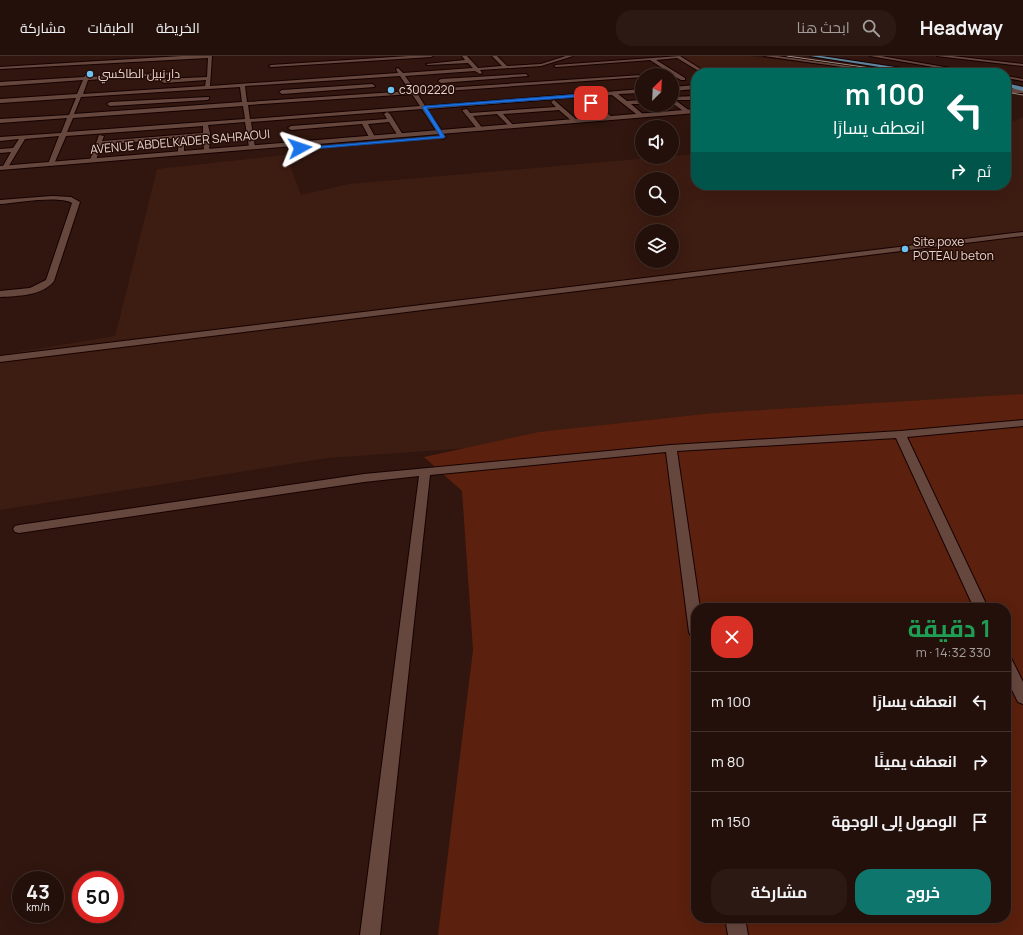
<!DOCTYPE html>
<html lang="ar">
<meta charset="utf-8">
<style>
:root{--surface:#24100a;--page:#2c1913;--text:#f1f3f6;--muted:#a39d9c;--line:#41302b;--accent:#0f766e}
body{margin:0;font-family:Manrope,Cairo,sans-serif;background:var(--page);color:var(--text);direction:rtl;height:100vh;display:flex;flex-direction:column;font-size:15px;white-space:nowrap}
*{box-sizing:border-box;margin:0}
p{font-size:13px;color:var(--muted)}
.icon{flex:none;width:22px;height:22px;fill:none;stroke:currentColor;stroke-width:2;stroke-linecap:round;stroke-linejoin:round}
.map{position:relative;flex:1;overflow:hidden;direction:ltr}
.panel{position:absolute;left:691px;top:547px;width:320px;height:320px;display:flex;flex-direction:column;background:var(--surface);border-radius:16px;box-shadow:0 4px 16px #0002,0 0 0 1px var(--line);direction:rtl}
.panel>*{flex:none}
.banner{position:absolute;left:691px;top:12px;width:320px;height:122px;border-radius:16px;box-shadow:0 4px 16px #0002,0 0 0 1px var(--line);direction:rtl;background:#00695c;color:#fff;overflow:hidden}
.needle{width:26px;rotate:24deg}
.tools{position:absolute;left:635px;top:12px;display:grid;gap:8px}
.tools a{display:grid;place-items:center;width:44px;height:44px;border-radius:50%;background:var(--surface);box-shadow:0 4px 16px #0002,0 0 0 1px var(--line);font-size:20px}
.speed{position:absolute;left:12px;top:815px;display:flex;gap:8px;font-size:20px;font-weight:700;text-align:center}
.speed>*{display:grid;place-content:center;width:52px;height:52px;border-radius:50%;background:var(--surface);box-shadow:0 4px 16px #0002,0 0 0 1px var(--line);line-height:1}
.speed small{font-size:10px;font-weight:400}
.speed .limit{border:6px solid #d22;background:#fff;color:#111}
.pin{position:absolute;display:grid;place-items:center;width:34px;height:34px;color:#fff;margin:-17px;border-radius:8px;box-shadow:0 2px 6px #0006}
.me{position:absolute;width:44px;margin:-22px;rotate:85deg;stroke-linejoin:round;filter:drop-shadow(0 0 3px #0008)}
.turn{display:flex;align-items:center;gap:14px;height:84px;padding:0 20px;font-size:18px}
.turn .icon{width:52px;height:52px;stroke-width:2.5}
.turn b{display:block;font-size:28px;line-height:34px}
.then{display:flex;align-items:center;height:38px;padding:0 20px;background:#0003;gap:8px;font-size:15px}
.round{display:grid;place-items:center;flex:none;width:42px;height:42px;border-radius:16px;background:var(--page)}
.head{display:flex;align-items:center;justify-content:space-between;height:68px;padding:0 20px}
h1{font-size:24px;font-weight:700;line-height:30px;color:#1e9e55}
.cta{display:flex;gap:8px;margin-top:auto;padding:8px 20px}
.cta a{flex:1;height:46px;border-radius:16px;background:var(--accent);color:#fff;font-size:16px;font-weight:700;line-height:46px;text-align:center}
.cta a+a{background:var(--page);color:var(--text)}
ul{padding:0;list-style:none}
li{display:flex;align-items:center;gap:12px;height:60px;padding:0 20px;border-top:1px solid var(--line)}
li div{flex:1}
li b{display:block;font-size:15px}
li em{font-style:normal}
header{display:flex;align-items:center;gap:24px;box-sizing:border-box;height:56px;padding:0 20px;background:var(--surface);border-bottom:1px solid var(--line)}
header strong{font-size:19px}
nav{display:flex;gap:22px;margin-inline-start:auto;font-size:14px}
.search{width:280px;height:36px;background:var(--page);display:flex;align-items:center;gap:10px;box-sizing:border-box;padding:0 14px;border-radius:16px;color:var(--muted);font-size:15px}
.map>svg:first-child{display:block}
.built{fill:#3d1c12;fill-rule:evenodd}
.green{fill:#5b200e;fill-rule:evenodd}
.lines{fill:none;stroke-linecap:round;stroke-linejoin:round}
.street-casing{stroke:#170200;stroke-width:2}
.secondary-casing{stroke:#170200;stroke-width:2}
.primary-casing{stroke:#170200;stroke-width:2}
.street{fill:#66473e;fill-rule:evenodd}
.secondary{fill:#66473e;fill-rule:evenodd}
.primary{fill:#6087a0;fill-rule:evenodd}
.tram{stroke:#a18c85;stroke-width:1}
.route{fill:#1a73e8;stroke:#114b97}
.poi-dot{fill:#6cc3f3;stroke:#260d06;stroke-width:1.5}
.labels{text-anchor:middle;stroke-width:3;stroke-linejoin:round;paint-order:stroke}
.far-poi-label{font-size:12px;fill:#e8d5cf;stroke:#260d06;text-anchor:start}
.far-street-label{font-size:12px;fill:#e8d5cf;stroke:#260d06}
</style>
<header>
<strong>Headway</strong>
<div class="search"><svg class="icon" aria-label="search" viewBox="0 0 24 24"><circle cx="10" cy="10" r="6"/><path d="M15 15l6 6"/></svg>ابحث هنا</div>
<nav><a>الخريطة</a><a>الطبقات</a><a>مشاركة</a></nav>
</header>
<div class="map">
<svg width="1023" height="879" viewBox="0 0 1023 879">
<rect width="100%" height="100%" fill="#30160e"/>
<g class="built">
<path d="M678,0H749L848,12L821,15L820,17H710Z"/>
<path d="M1023,61V352L328,402L0,454V299L115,280L157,113L286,99L301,139L348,128L696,98V129H1006V68ZM642,123H672V153H642ZM642,175H672V205H642Z"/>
</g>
<path class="green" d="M1023,338V879H438L473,594L462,435L424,401L539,376L714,357ZM696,552H1006V862H696Z"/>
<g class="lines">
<defs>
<g id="street">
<path d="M182,0H212L210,30L398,17L396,13L398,12L403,17L473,12L468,7L428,9L426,8L465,4L462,0H467L478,12L502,10L492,0H497L507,10L541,8L566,0H573L541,10L480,14L482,17L480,18L475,15L405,20L415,34L642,19H644H642V21L417,37L425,50L577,38L579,36L582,38L642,33V37L618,38L627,45L642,44V48H631L645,60L640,61L612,39L586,41L612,61V63L610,64L580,41L427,53L446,81L443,83L441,82L422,53L251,66L255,91L252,93L249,91L245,66L208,69L210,78L209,96L204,95L203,80L184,82V97L181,99L178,97V82L101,89L96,104L93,106L90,104L99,79L104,80L102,85L203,77V70L66,80L54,108L51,110L48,108L59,80L25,83L7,113L2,112L11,96L0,97V93L13,92L19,83L0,85V81L61,77L67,62L0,67V63L69,59L76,42L0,47V43L77,38L83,24L0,30V26L84,21L89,15L91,16L89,21L176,16L178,18L88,24L83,38L205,30L206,24L164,27L161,25L164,23L207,21L208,2L0,13V11ZM400,20L410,35L247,46L245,30ZM240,31L242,46L74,58L81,41ZM412,38L420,50L250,63L248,49ZM243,50L245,63L67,76L73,62Z"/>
<path d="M409,0H433L431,1L271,11L269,10L271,9Z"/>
<path d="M680,0L707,17H702L677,2L656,4L685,22V24H681L672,19H652L670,17L650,4L556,11L554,10L556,9Z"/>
<path d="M764,0H777L898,17H885Z"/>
<path d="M870,0H881L979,17H968Z"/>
<path d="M937,0H952L1023,8V10Z"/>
<path d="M526,18L528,20L441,27L438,25L441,23Z"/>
<path d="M1006,20L1023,23V25L1006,22Z"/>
<path d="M372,28L375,30L374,31L282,38L279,36L282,34Z"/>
<path d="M696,29V33L672,35V31Z"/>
<path d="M696,40V44H675L690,55V57H686L672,47V41Z"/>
<path d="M209,41V43L207,44L110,50L107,48L110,46Z"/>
<path d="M554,44L577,64V66H573L559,54L503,58L514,70L511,72L497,58L473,60L483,73L480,75L478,74L462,54L467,53L470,57L556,51L551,46Z"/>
<path d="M387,56L390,58L403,79L402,80H398L389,66L368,68L375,81L372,83L369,81L362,68L291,74L288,72L291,70L387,63L384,58Z"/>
<path d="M52,140L71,141L80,146L54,225C42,240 18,240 0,241V235L30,232L46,224L72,147C58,139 17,147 0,148V144Z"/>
<path d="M1023,176V180L0,306V300Z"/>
<path d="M1023,364V370L907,381L988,552H974L896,382L677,395L700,552H696V581L691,580L689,576L666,396L430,419L380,879H360L419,420L364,426L19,477L15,476L13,473L15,470L19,469L364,418L671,389L900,375Z"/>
<path d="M1006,600L1011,602L1023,626V648L1018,646L1006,622Z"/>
<path d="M725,862H745L748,879H728Z"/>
</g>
<g id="secondary">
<rect x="1006" y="33" width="17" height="4"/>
<path d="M696,53V57L0,114V110Z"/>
</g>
<g id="primary">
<path d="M810,0H821L922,15L918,13L920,12L944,17H917Z"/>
<path d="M1006,27L1023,31V35L1006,31Z"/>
</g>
</defs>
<use href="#street" class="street-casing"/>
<use href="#secondary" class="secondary-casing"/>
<use href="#primary" class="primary-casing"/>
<use href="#street" class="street"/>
<use href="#secondary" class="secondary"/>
<use href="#primary" class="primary"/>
<g class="tram">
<path d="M787,0L905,17"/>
<path d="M1006,36L1023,39"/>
</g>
</g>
<path class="route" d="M581,38L592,46V48H589L580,41L427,52L445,81L443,82L300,94L298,92L440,80L422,51L424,50Z"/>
<g class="poi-dot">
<circle cx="90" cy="18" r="4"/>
<circle cx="391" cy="34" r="4"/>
<circle cx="905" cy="193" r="4"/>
</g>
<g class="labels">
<g class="far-poi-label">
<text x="98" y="22">دار نبيل الطاكسي</text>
<text x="399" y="38">c3002220</text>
<text x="913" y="190">Site poxe<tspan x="913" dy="14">POTEAU beton</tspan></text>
</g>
<g class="far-street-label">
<text transform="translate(180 86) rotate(-5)" y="4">AVENUE ABDELKADER SAHRAOUI</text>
</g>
</g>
</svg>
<div class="tools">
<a><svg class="needle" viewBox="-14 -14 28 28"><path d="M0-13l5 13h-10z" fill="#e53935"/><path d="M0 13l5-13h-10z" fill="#a39d9c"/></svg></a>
<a><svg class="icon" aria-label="sound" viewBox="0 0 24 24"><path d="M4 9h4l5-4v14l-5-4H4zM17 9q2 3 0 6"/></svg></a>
<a><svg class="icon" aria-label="search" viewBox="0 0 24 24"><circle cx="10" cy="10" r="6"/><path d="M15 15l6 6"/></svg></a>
<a><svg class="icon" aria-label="layers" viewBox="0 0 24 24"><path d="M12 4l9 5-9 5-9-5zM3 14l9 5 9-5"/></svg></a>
</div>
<div class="speed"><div>43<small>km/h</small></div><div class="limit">50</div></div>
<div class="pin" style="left:591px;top:47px;background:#d93025"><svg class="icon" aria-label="arrive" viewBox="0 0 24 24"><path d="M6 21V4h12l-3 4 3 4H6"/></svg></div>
<svg class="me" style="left:300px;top:92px" viewBox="-20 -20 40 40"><path d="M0-17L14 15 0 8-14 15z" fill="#1a73e8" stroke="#fff" stroke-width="4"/></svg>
<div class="banner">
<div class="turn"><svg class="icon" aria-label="left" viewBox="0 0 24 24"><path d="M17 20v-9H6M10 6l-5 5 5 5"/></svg><div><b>100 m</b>انعطف يسارًا</div></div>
<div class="then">ثم<svg class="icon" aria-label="right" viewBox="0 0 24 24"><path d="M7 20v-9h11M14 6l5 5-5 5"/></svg></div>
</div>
<section class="panel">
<div class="head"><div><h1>1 دقيقة</h1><p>330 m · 14:32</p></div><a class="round" style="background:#d93025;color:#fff"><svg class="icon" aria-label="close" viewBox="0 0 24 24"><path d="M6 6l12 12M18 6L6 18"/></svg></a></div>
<ul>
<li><svg class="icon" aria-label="left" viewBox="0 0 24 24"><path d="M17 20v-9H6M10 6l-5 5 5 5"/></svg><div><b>انعطف يسارًا</b></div><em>100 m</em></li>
<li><svg class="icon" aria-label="right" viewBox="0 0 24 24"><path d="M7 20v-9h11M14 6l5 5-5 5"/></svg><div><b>انعطف يمينًا</b></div><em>80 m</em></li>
<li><svg class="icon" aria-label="arrive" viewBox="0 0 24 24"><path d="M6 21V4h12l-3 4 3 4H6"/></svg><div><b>الوصول إلى الوجهة</b></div><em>150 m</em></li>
</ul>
<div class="cta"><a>خروج</a><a>مشاركة</a></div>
</section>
</div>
